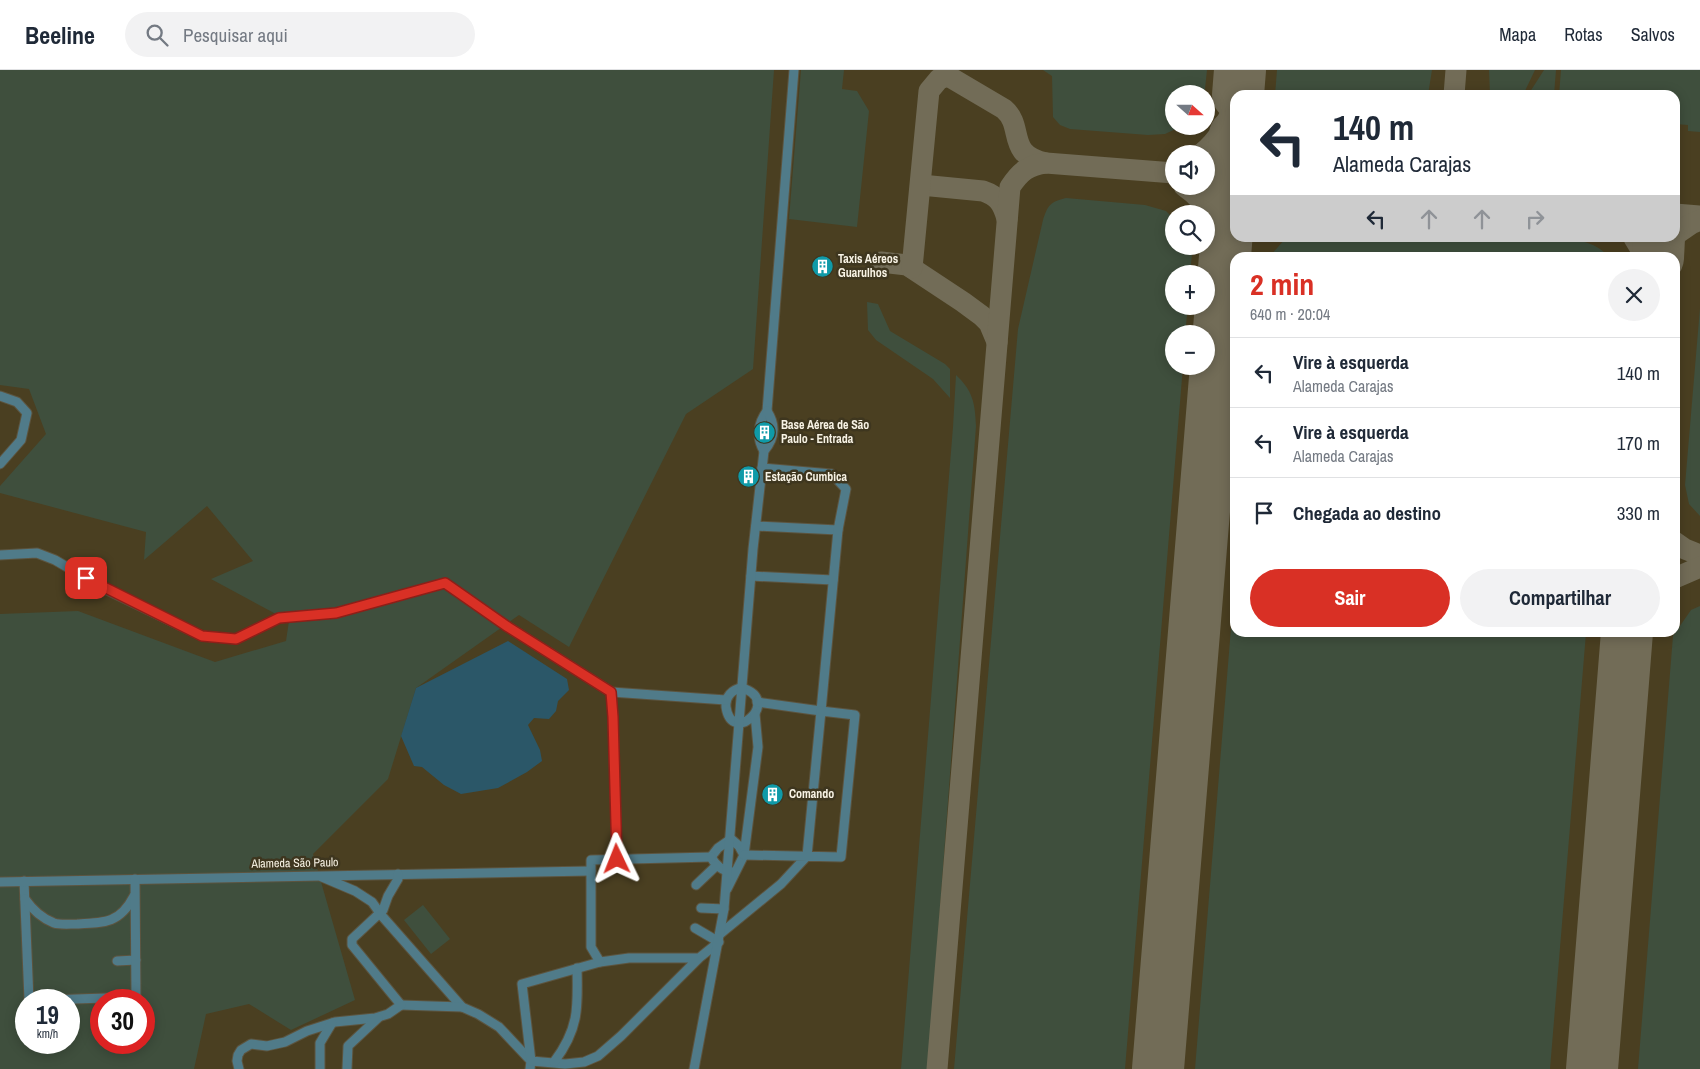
<!DOCTYPE html>
<html lang="pt">
<meta charset="utf-8">
<style>
:root{--surface:#fff;--page:#f2f2f3;--text:#1f2937;--muted:#747a83;--line:#e0e1e3;--accent:#d93025}
body{margin:0;font-family:"Archivo Narrow",sans-serif;background:var(--page);color:var(--text);height:100vh;display:flex;flex-direction:column;font-size:19px;white-space:nowrap}
*{box-sizing:border-box;margin:0}
p{font-size:16px;color:var(--muted)}
.icon{flex:none;width:28px;height:28px;fill:none;stroke:currentColor;stroke-width:2;stroke-linecap:round;stroke-linejoin:round}
.map{position:relative;flex:1;overflow:hidden}
.side{position:absolute;left:1230px;top:182px;width:450px;height:385px;display:flex;flex-direction:column;background:var(--surface);border-radius:15px;box-shadow:0 2px 12px #0003}
.side>*{flex:none}
.guide{position:absolute;left:1230px;top:20px;width:450px;height:152px;border-radius:15px;box-shadow:0 2px 12px #0003;background:#fff;color:var(--text);overflow:hidden}
.needle{width:32px;rotate:111deg}
.tools{position:absolute;left:1165px;top:15px;display:grid;gap:10px}
.tools a{display:grid;place-items:center;width:50px;height:50px;border-radius:50%;background:var(--surface);box-shadow:0 2px 12px #0003;font-size:25px}
.speed{position:absolute;left:15px;top:919px;display:flex;gap:10px;font-size:25px;font-weight:700;text-align:center}
.speed>*{display:grid;place-content:center;width:65px;height:65px;border-radius:50%;background:var(--surface);box-shadow:0 2px 12px #0003;line-height:1}
.speed small{font-size:12px;font-weight:400}
.speed .limit{border:8px solid #d22;background:#fff;color:#111}
.pin{position:absolute;display:grid;place-items:center;width:42px;height:42px;color:#fff;margin:-21px;border-radius:10px;box-shadow:0 2px 8px #0006}
.me{position:absolute;width:55px;margin:-28px;rotate:358deg;stroke-linejoin:round;filter:drop-shadow(0 0 4px #0008)}
.turn{display:flex;align-items:center;gap:18px;height:105px;padding:0 20px;font-size:22px}
.turn .icon{width:65px;height:65px;stroke-width:2.5}
.turn b{display:block;font-size:35px;line-height:42px}
.lanes{display:flex;align-items:center;height:48px;padding:0 20px;background:#0003;justify-content:center;gap:25px;direction:ltr}
.lanes .off{opacity:.35}
.round{display:grid;place-items:center;flex:none;width:52px;height:52px;border-radius:26px;background:var(--page)}
.head{display:flex;align-items:center;justify-content:space-between;height:85px;padding:0 20px}
h1{font-size:30px;font-weight:700;line-height:38px;color:var(--accent)}
.button{display:flex;gap:10px;margin-top:auto;padding:10px 20px}
.button a{flex:1;height:58px;border-radius:30px;background:var(--accent);color:#fff;font-size:20px;font-weight:700;line-height:58px;text-align:center}
.button a+a{background:var(--page);color:var(--text)}
ul{padding:0;list-style:none}
li{display:flex;align-items:center;gap:15px;height:70px;padding:0 20px;border-top:1px solid var(--line)}
li div{flex:1}
li b{display:block;font-size:19px}
li em{font-style:normal}
header{display:flex;align-items:center;gap:30px;box-sizing:border-box;height:70px;padding:0 25px;background:var(--surface);border-bottom:1px solid var(--line)}
header strong{font-size:24px}
nav{display:flex;gap:28px;margin-inline-start:auto;font-size:18px}
.search{width:350px;height:45px;background:var(--page);display:flex;align-items:center;gap:12px;box-sizing:border-box;padding:0 18px;border-radius:28px;color:var(--muted);font-size:19px}
.map>svg:first-child{display:block}
.built{fill:#4a3f21;fill-rule:evenodd}
.green{fill:#3f4f3d;fill-rule:evenodd}
.water{fill:#2b5768}
.lines{fill:none;stroke-linecap:round;stroke-linejoin:round}
.taxiway{stroke:#726c57;stroke-width:21}
.runway{stroke:#726c57;stroke-width:52}
.street-casing{stroke:#5c543f;stroke-width:11}
.street{stroke:#507b89;stroke-width:9}
.route-casing{stroke:#8d1f18;stroke-width:12}
.route{stroke:#d93025;stroke-width:9}
.labels{text-anchor:middle;stroke-width:5;stroke-linejoin:round;paint-order:stroke}
.poi-label{font-size:12px;font-weight:bold;fill:#f8f3e5;stroke:#3e361f;text-anchor:start}
.street-label{font-size:12px;fill:#f8f3e5;stroke:#3e361f}
</style>
<header>
<strong>Beeline</strong>
<div class="search"><svg class="icon" aria-label="search" viewBox="0 0 24 24"><circle cx="10" cy="10" r="6"/><path d="M15 15l6 6"/></svg>Pesquisar aqui</div>
<nav><a>Mapa</a><a>Rotas</a><a>Salvos</a></nav>
</header>
<div class="map">
<svg width="1700" height="999" viewBox="0 0 1700 999">
<rect width="100%" height="100%" fill="#3e361f"/>
<path class="built" d="M0,0H1700V999H0ZM1174,24H1206V56H1174ZM1235,25H1675V168H1235ZM1174,84H1206V116H1174ZM1174,144H1206V176H1174ZM1235,188H1675V562H1235ZM1174,204H1206V236H1174ZM1174,264H1206V296H1174ZM26,930H69V972H26ZM101,930H144V972H101Z"/>
<g class="green">
<path d="M0,0H774L753,299L686,344L569,577L519,545L416,618L388,709L313,784L355,930L291,960L249,934L206,944L194,999H0V544L78,541L215,592L286,571L289,551L211,509L253,491L207,436L144,490L146,462L0,423V416L46,364L29,319L0,315ZM26,930H69V972H26ZM101,930H144V972H101Z"/>
<path d="M801,0H844L842,19L857,21L869,41L857,157L789,149Z"/>
<path d="M1043,0H1207L1205,19L1203,24H1174V56H1182L1165,64L1148,65L1070,59L1060,55L1053,47L1052,6Z"/>
<path d="M1277,0H1432L1428,25H1275Z"/>
<path d="M1489,0H1535L1524,23L1526,25H1490Z"/>
<path d="M1544,0H1556L1554,25H1528Z"/>
<path d="M1561,0H1700V62L1688,61V55L1675,54V25H1559Z"/>
<path d="M1066,128L1145,135L1166,141L1174,149V176H1189L1192,184L1190,204H1174V236H1188L1185,264H1174V296H1183L1125,999H954L1018,259L1043,150C1048,135 1050,132 1066,128Z"/>
<path d="M1286,168H1555C1575,169 1595,171 1609,187H1269Z"/>
<path d="M867,232L878,234L890,261L945,294L950,299V328L933,309L876,270L868,260Z"/>
<path d="M1700,238V446L1689,434L1685,415Z"/>
<path d="M956,305C973,321 975,333 976,356L928,999H901L953,357Z"/>
<path d="M1235,509V562L1586,563L1550,999H1195Z"/>
<path d="M1700,536V999H1638L1673,566L1691,540Z"/>
<path d="M423,835L450,869L431,884L404,850Z"/>
</g>
<path class="water" d="M508,571L567,609L569,620L558,631L556,641L549,649L534,648L528,655L540,680L542,691L527,702L498,718L461,724L444,715L422,697L414,696L401,666L416,618Z"/>
<g class="lines">
<g class="taxiway">
<path d="M1454,25L1456,0"/>
<path d="M1201,84C1219,70 1227,53 1235,33"/>
<path d="M1206,106L1235,109"/>
<path d="M921,115L983,121C998,126 1003,134 1007,149"/>
<path d="M1184,116C1213,136 1217,159 1225,190"/>
<path d="M1675,144L1700,146"/>
<path d="M1675,165L1691,154L1700,150"/>
<path d="M1634,168L1646,188"/>
<path d="M1659,188L1673,168"/>
<path d="M1225,190L1238,168"/>
<path d="M881,192L907,195L963,232L982,246L989,253L997,272"/>
<path d="M912,198L929,21L939,9L948,6L1004,39C1025,57 1005,84 1046,93"/>
<path d="M1675,472L1685,479L1700,485"/>
<path d="M1675,508L1700,497"/>
<path d="M1626,577L1633,562"/>
<path d="M937,999L1010,117C1020,102 1028,95 1046,93L1174,103"/>
</g>
<g class="runway">
<path d="M1238,25L1240,0"/>
<path d="M1658,188L1659,168"/>
<path d="M1158,999L1235,65"/>
<path d="M1592,999L1627,562"/>
</g>
<defs>
<g id="street">
<path d="M0,326L17,332L27,343L21,370L0,394"/>
<path d="M764,381C756,368 758,353 767,341L794,0"/>
<path d="M756,456L838,460"/>
<path d="M0,485L37,483L55,490L101,517L202,566L236,569L279,548L336,543L445,513L508,557L611,622L613,647L617,789"/>
<path d="M751,506L833,510"/>
<path d="M742,618C783,630 732,677 726,637C725,627 732,619 742,618Z"/>
<path d="M611,622L726,630"/>
<path d="M757,632L821,641L838,460L846,419L832,404L762,398"/>
<path d="M711,787L718,778L731,769L739,776L744,785"/>
<path d="M711,787C716,796 722,801 732,802"/>
<path d="M322,807L355,821L372,832L382,846L462,937L478,944L499,957L531,991L530,999"/>
<path d="M24,811L29,930"/>
<path d="M0,812L591,801"/>
<path d="M696,815L716,796"/>
<path d="M727,819L744,785L758,677L755,644"/>
<path d="M25,829C32,839 41,848 54,853C60,855 69,854 77,854C105,853 120,853 134,826"/>
<path d="M701,838L724,839"/>
<path d="M695,858L719,872L699,888H629L600,892L522,914L531,991L565,994L584,992L598,986L621,966L699,888"/>
<path d="M720,864L781,814L807,786L821,641L855,645L841,787L744,785"/>
<path d="M117,891L136,890"/>
<path d="M600,892L591,877V790L711,787"/>
<path d="M46,930L136,927L135,809"/>
<path d="M401,935L462,937"/>
<path d="M554,992C579,959 578,938 577,898"/>
<path d="M239,999L237,991L238,985L241,980L251,974L267,976L285,972L307,961L335,952L375,948L388,944L401,935L352,875V869L383,840L388,826L398,809V804"/>
<path d="M320,999V973L332,953"/>
<path d="M347,999L348,976L378,948"/>
<path d="M694,999L724,839L753,479L764,381C775,368 776,355 767,341"/>
</g>
</defs>
<use href="#street" class="street-casing"/>
<use href="#street" class="street"/>
</g>
<g class="lines">
<defs>
<path id="route" d="M86,508L202,566L236,569L279,548L336,543L445,513L508,557L611,622L613,647L617,789"/>
</defs>
<use href="#route" class="route-casing"/>
<use href="#route" class="route"/>
</g>
<defs>
<symbol id="building-disc" viewBox="-11 -11 22 22"><circle r="9.5" fill="#0f9aa8" stroke="#3e361f"/><path d="M-4-6H4V6H1V3H-1V6H-4ZM-2.5-4.3h1.7v1.8h-1.7ZM.8-4.3h1.7v1.8H.8ZM-2.5-1h1.7V.8h-1.7ZM.8-1h1.7V.8H.8Z" fill="#fff"/></symbol>
</defs>
<g fill-rule="evenodd">
<use href="#building-disc" x="810" y="184" width="25" height="25"/>
<use href="#building-disc" x="752" y="350" width="25" height="25"/>
<use href="#building-disc" x="736" y="394" width="25" height="25"/>
<use href="#building-disc" x="760" y="712" width="25" height="25"/>
</g>
<g class="labels">
<g class="poi-label">
<text x="838" y="193">Taxis Aéreos<tspan x="838" dy="14">Guarulhos</tspan></text>
<text x="781" y="359">Base Aérea de São<tspan x="781" dy="14">Paulo - Entrada</tspan></text>
<text x="765" y="411">Estação Cumbica</text>
<text x="789" y="728">Comando</text>
</g>
<g class="street-label">
<text transform="translate(295 793) rotate(-1)" y="4">Alameda São Paulo</text>
</g>
</g>
</svg>
<div class="tools">
<a><svg class="needle" viewBox="-14 -14 28 28"><path d="M0-13l5 13h-10z" fill="#e53935"/><path d="M0 13l5-13h-10z" fill="#747a83"/></svg></a>
<a><svg class="icon" aria-label="sound" viewBox="0 0 24 24"><path d="M4 9h4l5-4v14l-5-4H4zM17 9q2 3 0 6"/></svg></a>
<a><svg class="icon" aria-label="search" viewBox="0 0 24 24"><circle cx="10" cy="10" r="6"/><path d="M15 15l6 6"/></svg></a>
<a>+</a>
<a>−</a>
</div>
<div class="speed"><div>19<small>km/h</small></div><div class="limit">30</div></div>
<div class="pin" style="left:86px;top:508px;background:#d93025"><svg class="icon" aria-label="arrive" viewBox="0 0 24 24"><path d="M6 21V4h12l-3 4 3 4H6"/></svg></div>
<svg class="me" style="left:617px;top:789px" viewBox="-20 -20 40 40"><path d="M0-17L14 15 0 8-14 15z" fill="#d93025" stroke="#fff" stroke-width="4"/></svg>
<div class="guide">
<div class="turn"><svg class="icon" aria-label="left" viewBox="0 0 24 24"><path d="M17 20v-9H6M10 6l-5 5 5 5"/></svg><div><b>140 m</b>Alameda Carajas</div></div>
<div class="lanes"><svg class="icon" aria-label="left" viewBox="0 0 24 24"><path d="M17 20v-9H6M10 6l-5 5 5 5"/></svg><svg class="icon off" aria-label="ahead" viewBox="0 0 24 24"><path d="M12 20V5M6 11l6-6 6 6"/></svg><svg class="icon off" aria-label="ahead" viewBox="0 0 24 24"><path d="M12 20V5M6 11l6-6 6 6"/></svg><svg class="icon off" aria-label="right" viewBox="0 0 24 24"><path d="M7 20v-9h11M14 6l5 5-5 5"/></svg></div>
</div>
<section class="side">
<div class="head"><div><h1>2 min</h1><p>640 m · 20:04</p></div><a class="round"><svg class="icon" aria-label="close" viewBox="0 0 24 24"><path d="M6 6l12 12M18 6L6 18"/></svg></a></div>
<ul>
<li><svg class="icon" aria-label="left" viewBox="0 0 24 24"><path d="M17 20v-9H6M10 6l-5 5 5 5"/></svg><div><b>Vire à esquerda</b><p>Alameda Carajas</p></div><em>140 m</em></li>
<li><svg class="icon" aria-label="left" viewBox="0 0 24 24"><path d="M17 20v-9H6M10 6l-5 5 5 5"/></svg><div><b>Vire à esquerda</b><p>Alameda Carajas</p></div><em>170 m</em></li>
<li><svg class="icon" aria-label="arrive" viewBox="0 0 24 24"><path d="M6 21V4h12l-3 4 3 4H6"/></svg><div><b>Chegada ao destino</b></div><em>330 m</em></li>
</ul>
<div class="button"><a>Sair</a><a>Compartilhar</a></div>
</section>
</div>
